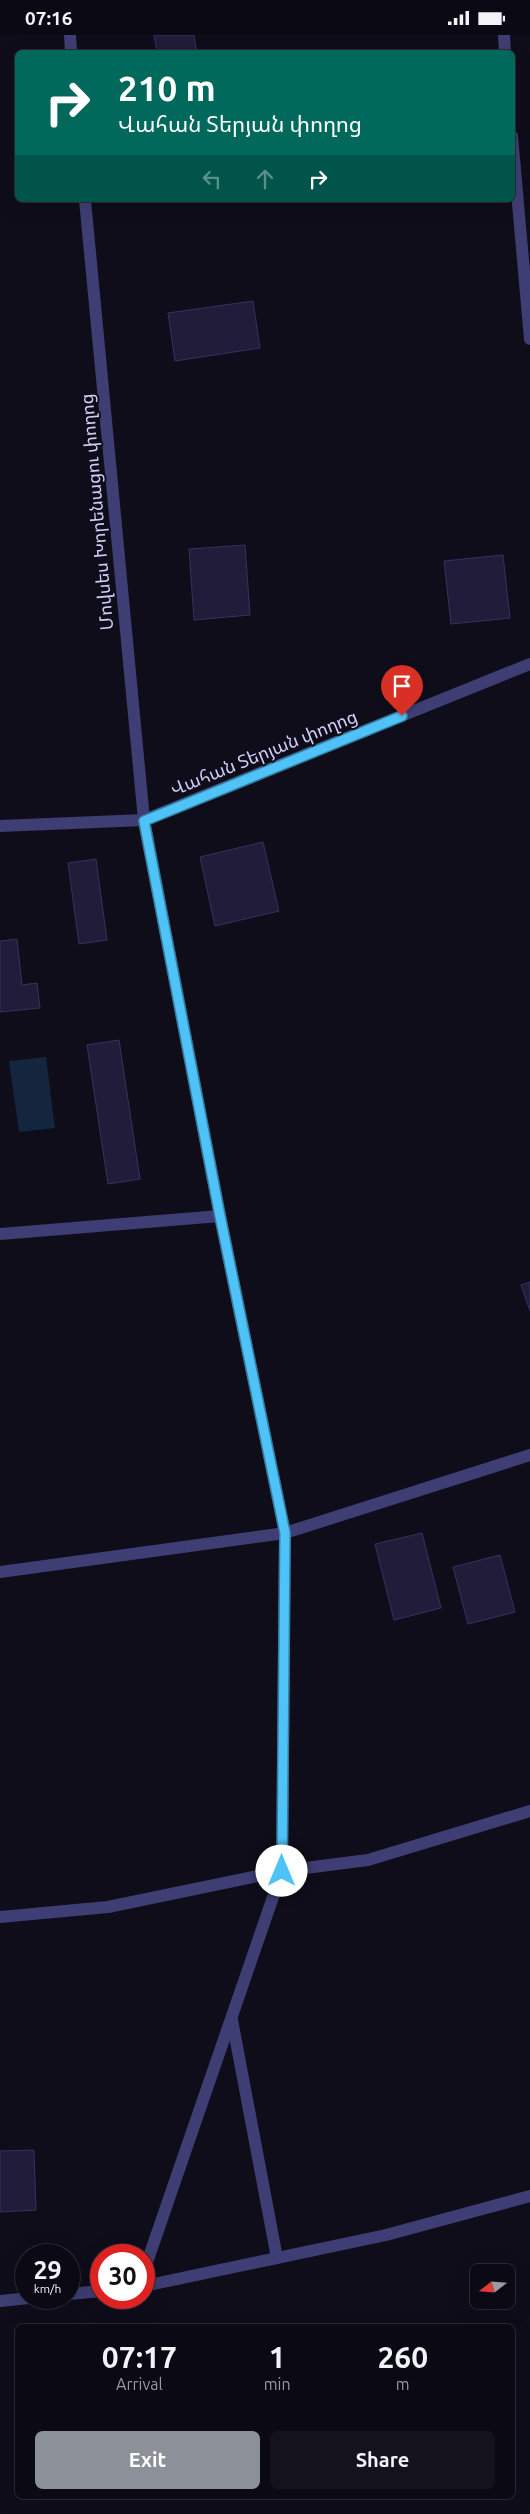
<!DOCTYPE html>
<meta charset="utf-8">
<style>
:root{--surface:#0b0a14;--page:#14131d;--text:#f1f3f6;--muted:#9a9aa0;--line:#2b2b34;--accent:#8c9099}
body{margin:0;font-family:Ubuntu,"Noto Sans Armenian",sans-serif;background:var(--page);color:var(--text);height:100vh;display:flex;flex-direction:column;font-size:19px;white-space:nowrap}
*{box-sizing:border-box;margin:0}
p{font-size:16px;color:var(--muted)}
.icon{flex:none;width:28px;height:28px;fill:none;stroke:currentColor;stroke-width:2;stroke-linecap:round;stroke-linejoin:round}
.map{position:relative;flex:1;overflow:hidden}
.side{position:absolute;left:15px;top:2289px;width:500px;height:175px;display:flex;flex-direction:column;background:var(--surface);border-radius:8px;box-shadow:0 5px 20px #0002,0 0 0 1px var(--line)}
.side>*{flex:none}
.banner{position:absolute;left:15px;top:15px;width:500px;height:152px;border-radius:8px;box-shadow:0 5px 20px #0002,0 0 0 1px var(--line);background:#00695c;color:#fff;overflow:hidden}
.needle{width:32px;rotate:253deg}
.buttons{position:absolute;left:470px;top:2229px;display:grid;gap:10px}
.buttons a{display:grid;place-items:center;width:45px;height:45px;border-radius:8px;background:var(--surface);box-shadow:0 5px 20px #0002,0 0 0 1px var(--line);font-size:25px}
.speed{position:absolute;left:15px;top:2209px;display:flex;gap:10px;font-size:25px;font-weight:700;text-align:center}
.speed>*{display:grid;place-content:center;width:65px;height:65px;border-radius:50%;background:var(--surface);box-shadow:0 5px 20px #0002,0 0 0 1px var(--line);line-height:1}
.speed small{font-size:12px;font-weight:400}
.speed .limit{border:8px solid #d22;background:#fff;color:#111}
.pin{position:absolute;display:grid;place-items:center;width:42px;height:42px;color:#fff;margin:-51px -21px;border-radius:50% 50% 50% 0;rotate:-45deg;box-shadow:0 0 5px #0007}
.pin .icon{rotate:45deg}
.me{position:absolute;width:55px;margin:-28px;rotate:0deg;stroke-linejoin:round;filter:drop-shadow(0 0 4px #0008)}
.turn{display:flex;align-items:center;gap:18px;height:105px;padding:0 20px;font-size:22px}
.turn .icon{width:65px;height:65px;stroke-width:2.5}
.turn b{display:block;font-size:35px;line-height:42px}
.lanes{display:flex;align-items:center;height:48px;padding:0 20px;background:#0003;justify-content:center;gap:25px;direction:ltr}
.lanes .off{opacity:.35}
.eta{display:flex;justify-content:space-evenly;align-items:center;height:85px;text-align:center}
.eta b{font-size:30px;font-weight:700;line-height:35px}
.primary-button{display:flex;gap:10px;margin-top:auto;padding:10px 20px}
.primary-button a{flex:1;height:58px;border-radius:8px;background:var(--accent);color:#fff;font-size:20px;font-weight:700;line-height:58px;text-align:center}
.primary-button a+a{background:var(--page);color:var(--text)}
.status{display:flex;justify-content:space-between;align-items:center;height:35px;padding:0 25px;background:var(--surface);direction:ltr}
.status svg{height:14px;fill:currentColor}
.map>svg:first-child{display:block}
.water{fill:#13263e}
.building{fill:#201c39;stroke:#383062}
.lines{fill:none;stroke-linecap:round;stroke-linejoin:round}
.minor{stroke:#3e3e74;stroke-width:12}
.route-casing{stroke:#337fa1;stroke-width:12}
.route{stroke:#4fc3f7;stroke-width:9}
.labels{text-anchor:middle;stroke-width:4;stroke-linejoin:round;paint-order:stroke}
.street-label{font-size:18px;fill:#d0cdf9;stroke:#0f0d1a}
</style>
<div class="status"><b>07:16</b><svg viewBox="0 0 49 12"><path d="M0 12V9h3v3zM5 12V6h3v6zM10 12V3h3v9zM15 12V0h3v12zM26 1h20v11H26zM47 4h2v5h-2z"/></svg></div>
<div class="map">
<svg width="530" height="2479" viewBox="0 0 530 2479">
<rect width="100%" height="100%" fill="#0f0d1a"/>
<path class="water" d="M46,1022L55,1093L19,1097L9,1026Z"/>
<g class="building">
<path d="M154,0H194L197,18H157Z"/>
<path d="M253,266L260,313L175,326L168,278Z"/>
<path d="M245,510L250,580L194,585L189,514Z"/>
<path d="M503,520L510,583L451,589L444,526Z"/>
<path d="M263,807L279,876L215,891L200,822Z"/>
<path d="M96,824L107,905L79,909L68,828Z"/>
<path d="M17,904L22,950L37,948L40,973L0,977V906Z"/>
<path d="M119,1005L140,1144L108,1149L87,1010Z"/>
<path d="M530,1247V1276L521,1250Z"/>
<path d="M422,1498L441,1573L394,1585L375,1509Z"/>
<path d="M500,1520L515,1577L468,1589L453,1532Z"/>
<path d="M34,2115L36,2175L0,2177V2116Z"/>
</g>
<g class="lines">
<g class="minor">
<path d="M70,0L71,18"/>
<path d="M504,0L505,18"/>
<path d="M512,101L530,304"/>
<path d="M85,165L144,785L220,1181L285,1498L282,1836L144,2236"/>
<path d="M0,791L144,785L530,629"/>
<path d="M0,1199L220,1181"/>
<path d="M0,1537L285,1498L530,1420"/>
<path d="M0,1882L108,1872L282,1836L368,1825L530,1776"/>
<path d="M232,1985L277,2223"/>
<path d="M144,2251L386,2200L530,2161"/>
<path d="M69,2259L101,2256"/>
<path d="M0,2266L39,2262"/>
</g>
</g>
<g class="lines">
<defs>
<path id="route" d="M282,1836L285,1498L220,1181L144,786L402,681"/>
</defs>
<use href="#route" class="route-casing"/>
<use href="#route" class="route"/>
</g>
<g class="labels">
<g class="street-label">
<text transform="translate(97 477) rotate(-95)" y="6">Մովսես Խորենացու փողոց</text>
<text transform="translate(264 718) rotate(-22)" y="6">Վահան Տերյան փողոց</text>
</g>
</g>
</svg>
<div class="buttons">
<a><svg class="needle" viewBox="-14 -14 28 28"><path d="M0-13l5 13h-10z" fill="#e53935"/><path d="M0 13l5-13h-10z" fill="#9a9aa0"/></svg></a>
</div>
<div class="speed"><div>29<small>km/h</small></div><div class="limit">30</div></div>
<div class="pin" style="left:402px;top:681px;background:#d93025"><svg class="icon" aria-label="arrive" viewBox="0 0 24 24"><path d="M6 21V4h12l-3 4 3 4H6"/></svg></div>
<svg class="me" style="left:282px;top:1836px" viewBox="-20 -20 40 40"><circle r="19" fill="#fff"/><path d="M0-13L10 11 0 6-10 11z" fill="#4fc3f7"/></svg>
<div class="banner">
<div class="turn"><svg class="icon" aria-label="right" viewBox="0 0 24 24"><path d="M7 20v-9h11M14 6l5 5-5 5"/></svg><div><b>210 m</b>Վահան Տերյան փողոց</div></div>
<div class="lanes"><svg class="icon off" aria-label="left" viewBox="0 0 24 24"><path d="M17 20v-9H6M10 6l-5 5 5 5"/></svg><svg class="icon off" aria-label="ahead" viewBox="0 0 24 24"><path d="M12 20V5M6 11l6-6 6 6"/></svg><svg class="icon" aria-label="right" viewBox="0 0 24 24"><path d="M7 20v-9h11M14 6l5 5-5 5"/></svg></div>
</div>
<section class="side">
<div class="eta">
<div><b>07:17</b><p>Arrival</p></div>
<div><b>1</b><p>min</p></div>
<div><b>260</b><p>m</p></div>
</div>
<div class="primary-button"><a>Exit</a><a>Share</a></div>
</section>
</div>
